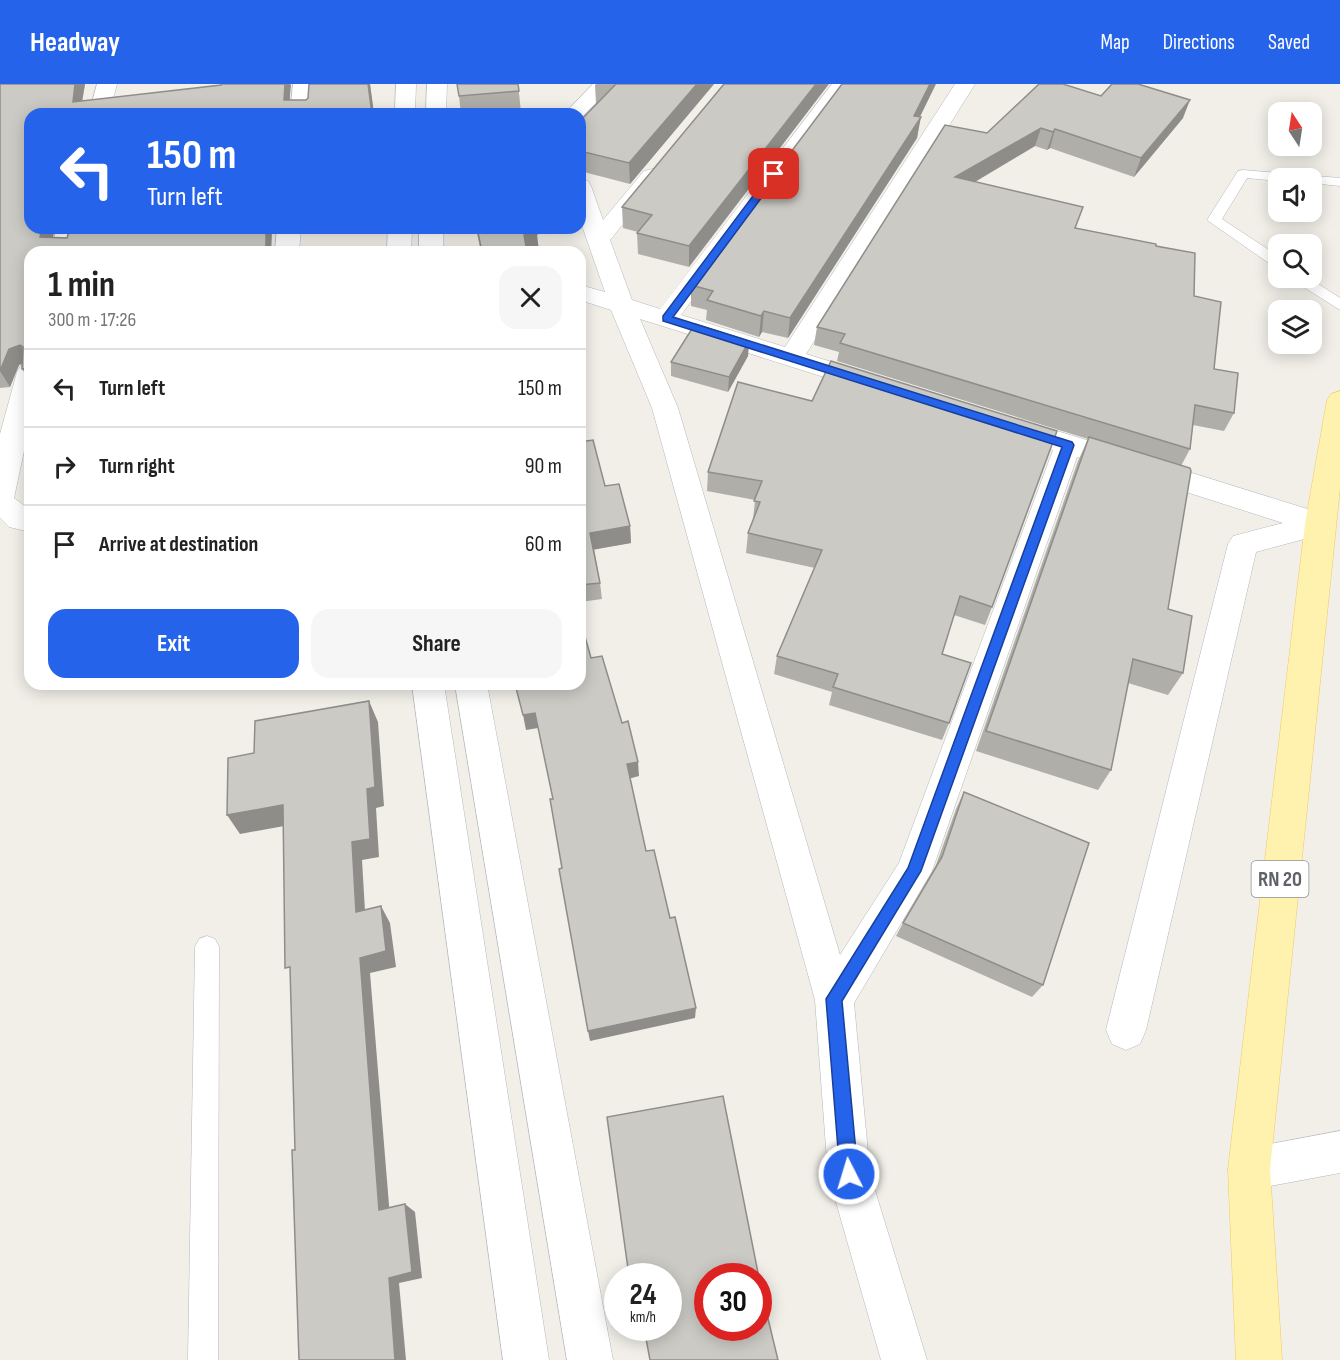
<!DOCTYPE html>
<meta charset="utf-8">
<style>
:root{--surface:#fff;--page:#f6f6f6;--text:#222;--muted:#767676;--line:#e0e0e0;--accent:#2563eb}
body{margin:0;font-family:"Sofia Sans Condensed",sans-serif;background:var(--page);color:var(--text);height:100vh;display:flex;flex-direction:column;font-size:22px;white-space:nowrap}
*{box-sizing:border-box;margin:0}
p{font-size:20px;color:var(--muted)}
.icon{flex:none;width:33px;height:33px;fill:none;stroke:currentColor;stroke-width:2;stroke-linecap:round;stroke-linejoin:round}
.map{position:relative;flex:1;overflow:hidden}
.details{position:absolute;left:24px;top:162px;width:562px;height:444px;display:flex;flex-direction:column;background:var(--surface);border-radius:18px;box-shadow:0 3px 15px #0003}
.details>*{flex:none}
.top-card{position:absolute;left:24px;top:24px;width:562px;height:126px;border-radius:18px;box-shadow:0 3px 15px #0003;background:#2563eb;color:#fff;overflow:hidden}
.needle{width:39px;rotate:348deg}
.controls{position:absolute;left:1268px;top:18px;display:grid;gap:12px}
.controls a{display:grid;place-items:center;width:54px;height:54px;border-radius:12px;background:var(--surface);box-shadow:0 3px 15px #0003;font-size:30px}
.speed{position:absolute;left:604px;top:1179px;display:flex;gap:12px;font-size:30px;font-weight:700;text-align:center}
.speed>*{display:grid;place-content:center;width:78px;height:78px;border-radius:50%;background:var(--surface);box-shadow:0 3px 15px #0003;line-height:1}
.speed small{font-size:15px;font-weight:400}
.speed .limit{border:9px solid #d22;background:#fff;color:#111}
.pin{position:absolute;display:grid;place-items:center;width:51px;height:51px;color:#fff;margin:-26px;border-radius:12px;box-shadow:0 3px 9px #0006}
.me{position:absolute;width:66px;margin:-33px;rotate:355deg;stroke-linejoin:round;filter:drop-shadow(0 0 4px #0008)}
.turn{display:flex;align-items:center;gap:21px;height:126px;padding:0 24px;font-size:27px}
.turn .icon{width:78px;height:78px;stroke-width:2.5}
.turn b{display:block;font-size:42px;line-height:51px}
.round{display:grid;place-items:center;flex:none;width:63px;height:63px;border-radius:18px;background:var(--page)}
.overview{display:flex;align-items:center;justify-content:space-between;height:102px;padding:0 24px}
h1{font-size:36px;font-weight:700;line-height:45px}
.button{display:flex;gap:12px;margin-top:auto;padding:12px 24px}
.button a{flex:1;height:69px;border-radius:18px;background:var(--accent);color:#fff;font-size:24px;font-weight:700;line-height:69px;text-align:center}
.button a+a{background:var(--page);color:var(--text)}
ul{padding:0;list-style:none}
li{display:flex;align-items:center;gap:18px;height:78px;padding:0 24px;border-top:2px solid var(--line)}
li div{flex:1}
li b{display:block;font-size:22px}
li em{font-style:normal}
header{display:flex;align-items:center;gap:36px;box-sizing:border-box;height:84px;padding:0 30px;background:var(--accent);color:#fff}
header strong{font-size:28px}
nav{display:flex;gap:33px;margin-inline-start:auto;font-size:21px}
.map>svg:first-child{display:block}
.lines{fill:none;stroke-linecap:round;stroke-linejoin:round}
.lane-casing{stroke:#b5b8bc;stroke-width:1}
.street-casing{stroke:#b5b8bc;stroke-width:1}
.secondary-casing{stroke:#b6babf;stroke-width:1}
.primary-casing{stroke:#f2c960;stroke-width:1}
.lane{fill:#fff;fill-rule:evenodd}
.street{fill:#fff;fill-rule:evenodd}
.secondary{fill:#fff;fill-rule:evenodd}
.primary{fill:#fff2af;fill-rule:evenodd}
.wall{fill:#afaea9}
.shaded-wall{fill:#8f8d8a}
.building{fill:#cccac5;stroke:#8f8d8a;stroke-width:1.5;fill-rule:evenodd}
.route{fill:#2563eb;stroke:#184099;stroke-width:1.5}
.labels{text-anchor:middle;stroke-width:5;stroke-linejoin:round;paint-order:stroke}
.shield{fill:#fff;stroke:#8f9295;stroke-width:1.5}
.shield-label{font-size:21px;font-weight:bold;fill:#5f6368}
</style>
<header>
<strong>Headway</strong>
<nav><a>Map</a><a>Directions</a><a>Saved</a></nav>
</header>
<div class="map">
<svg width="1340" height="1276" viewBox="0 0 1340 1276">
<rect width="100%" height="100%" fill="#f1efe8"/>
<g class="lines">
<defs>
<g id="lane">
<path d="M1243,86L1340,94V102L1311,99V94H1278V97L1247,94L1222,135L1278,172V184L1273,182L1207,136L1238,87Z"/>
<path d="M1292,194H1309L1340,214V226L1294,197Z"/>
<path d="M207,852L215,855L219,863L218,1276H188L195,863L199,855Z"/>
</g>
<g id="street">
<path d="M97,0H117L109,30H89Z"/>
<path d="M293,0H313L310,30H290Z"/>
<path d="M593,0H614L581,34L580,30H564Z"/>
<path d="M832,0H852L681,231L785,263L955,0H975L806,270L880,293L884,299L880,305L871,308L862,305L640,235L678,324L840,871L899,779L1053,366L1002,350L998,343L1002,336L1012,334L1022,336L1330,432L1335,440L1330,448L1256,468L1146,946L1140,960L1126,966L1112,960L1106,946L1228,460L1233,452L1283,439L1077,373L932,787L854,919L870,1090L927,1276H881L828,1090L815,916L652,324L611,226L580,216V201L605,208L580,136V95L588,97L591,102L603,136L644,87L652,85L660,87L663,92L610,156L632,216L660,225Z"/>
<path d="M57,144H81L74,168H50Z"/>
<path d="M277,144H301L299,168H275Z"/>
<path d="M30,279V339L14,414L30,426V448L9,443L0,434V350L17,288L21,282Z"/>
<path d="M1340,1047V1089L1249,1106L1234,1100L1228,1085L1234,1070L1249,1064Z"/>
</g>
<g id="secondary">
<path d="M396,0H416L415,30H395Z"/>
<path d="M427,0H447L446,30H426Z"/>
<path d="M388,144H412L411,168H387Z"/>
<rect x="419" y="144" width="24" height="24"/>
<path d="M412,600H444L549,1276H503Z"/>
<path d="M455,600H487L613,1276H567Z"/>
</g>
<path id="primary" d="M1340,307V404L1270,1085L1282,1276H1236L1228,1085L1305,440L1327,316L1331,310Z"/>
</defs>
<use href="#lane" class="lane-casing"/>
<use href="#street" class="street-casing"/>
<use href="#secondary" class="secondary-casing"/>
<use href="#primary" class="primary-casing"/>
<use href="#lane" class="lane"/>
<use href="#street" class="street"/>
<use href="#secondary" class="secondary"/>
<use href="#primary" class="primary"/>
</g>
<g class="wall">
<path d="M0,0H85L82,17L221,1V0H290V16H306L370,0L374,30H30V144H55L53,153L67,154L272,144L271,168H30V297L22,285V279L19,281L10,303L0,304Z"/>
<path d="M518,0L521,28L495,30H461L459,12Z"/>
<path d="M596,0H714L630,100L580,87V37L596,20L595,1Z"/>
<path d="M724,0L689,183L638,170L637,149L638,148L623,144L622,123Z"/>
<path d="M1101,12L1183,34L1134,93L1050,64L1047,66L1035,62L975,98L1076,144L1156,162L1194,212L1214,285L1234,329L1224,347L1193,341L1190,365L1181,382L1168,525L1183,589L1168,611L1128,599L1111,686L1098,706L976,667L1078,377L1088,355L837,277L839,268L814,261L817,243L987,49Z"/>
<path d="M920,33L917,54L788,254L762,248L759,253L706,236L707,226L691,222V201Z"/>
<path d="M476,144H535L539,168H481Z"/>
<path d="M749,257L748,272L728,308L671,292V278Z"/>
<path d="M738,298L992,523L985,541L954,531L942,570L949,639L942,656L829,621L832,608L774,590L777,572L815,484L746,469L748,449L753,436L755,416L707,407L708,388Z"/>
<path d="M580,358L605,402L630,442L631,459L594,465L600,499L602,515L580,518Z"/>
<path d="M964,708L1043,901L1032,913L896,852L903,839L936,781L956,725Z"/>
</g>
<g class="shaded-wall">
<path d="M75,0H85L80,30L73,18Z"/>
<path d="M285,0H290L291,1L288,30L284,16Z"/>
<path d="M368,0H370L374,30H372Z"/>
<path d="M697,0H714L630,100L629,79Z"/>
<path d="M816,0H829L689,183V162Z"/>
<path d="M930,0H936L915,43L921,33L917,54L788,254L790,234L914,32Z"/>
<path d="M1190,16L1183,34L1134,93L1141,74Z"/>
<path d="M1041,44L1035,62L951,112L955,93Z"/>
<path d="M1055,45L1050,64L1047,66L1053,48Z"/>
<path d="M42,144H55L49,168L40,153Z"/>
<path d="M266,144H272L271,168H266Z"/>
<path d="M537,150L539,168H526L524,151Z"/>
<path d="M764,227L762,248L759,253L761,232Z"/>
<path d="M749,257L748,272L728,308L729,293Z"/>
<path d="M20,261L29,277L19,281L10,303L0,287L9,265Z"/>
<path d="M630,442L631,459L592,466L590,449Z"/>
<path d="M369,617L378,638L384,722L376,724L379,773L362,776L366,844L356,828L352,758L367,705Z"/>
<path d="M535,629L538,644L526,646L523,631Z"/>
<path d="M638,678L639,692L628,695L627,680Z"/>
<path d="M283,721L295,740L240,750L227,731Z"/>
<path d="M381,822L390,839L396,883L370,889L390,1133L379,1126L360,874Z"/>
<path d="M696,924L695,934L590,957L588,947Z"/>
<path d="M405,1120L415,1128L422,1194L399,1199L406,1276H395L389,1194Z"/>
</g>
<g class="building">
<path d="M0,0H75L73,18L221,1V0H285L284,16H306L308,14L309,0H368L372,30H30V144H42L40,153L67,154L70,144H266V168H30V284L22,285L23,263L20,261L9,265L0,287Z"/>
<path d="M457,0H518L519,7L459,12Z"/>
<path d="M616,0H697L629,79L580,67V37Z"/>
<path d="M724,0H816L689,162L637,149L652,131L622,123Z"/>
<path d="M842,0H930L914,32L921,33L790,234L764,227L761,232L707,216L713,207L691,201Z"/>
<path d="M1039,0H1063L1101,12L1112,0H1138L1190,16L1141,74L1055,45L1053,48L1041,44L955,93L1083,123L1075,144L1156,160V162L1195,169L1194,212L1221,218L1214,285L1238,289L1234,329L1195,321L1190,365L840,259L845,250L817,243L945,41L987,49Z"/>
<path d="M477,144H535L537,150L524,151L527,168H482Z"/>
<path d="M695,240L749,257L729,293L671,278Z"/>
<path d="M831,277L1057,347L992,523L960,512L942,570L971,579L949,639L833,603L838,590L777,572L822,466L748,449L760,418L754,417L762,397L708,388L738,298L812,317Z"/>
<path d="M1089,353L1190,384L1191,387L1168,525L1192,532L1183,589L1133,575L1111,686L986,647Z"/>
<path d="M593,356L605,402L619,400L630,442L590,449L600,499L580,501V358Z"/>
<path d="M580,535L591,574L602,572L622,639L628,637L638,678L627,680L646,767L654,766L670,834L675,833L696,924L588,947L559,785L562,784L550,715H553L535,629L523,631L515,600H580Z"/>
<path d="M369,617L375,703L367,705L370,755L352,758L356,828L381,822L386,867L360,874L379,1126L405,1120L412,1188L389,1194L395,1276H299L292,1066H295L290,883L285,884L283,721L227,731L228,674L254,669L255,637Z"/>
<path d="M964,708L1089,759L1043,901L903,839L942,773Z"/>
<path d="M723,1012L763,1214L778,1276H650L644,1244H669V1192H629L607,1033ZM708,1192H759V1244H708Z"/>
</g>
<path class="route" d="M771,88L779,90L673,233L1072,358L1074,361L921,787L842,917L858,1090L855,1096L849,1098L843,1096L840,1090L826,915L908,784L1062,363L663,237V232Z"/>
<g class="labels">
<rect class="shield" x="1251.5" y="777" width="57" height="36" rx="4.5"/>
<g class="shield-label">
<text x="1280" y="802">RN 20</text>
</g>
</g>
</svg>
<div class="controls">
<a><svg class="needle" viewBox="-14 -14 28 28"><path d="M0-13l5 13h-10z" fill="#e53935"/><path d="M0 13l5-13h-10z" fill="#767676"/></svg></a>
<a><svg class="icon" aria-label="sound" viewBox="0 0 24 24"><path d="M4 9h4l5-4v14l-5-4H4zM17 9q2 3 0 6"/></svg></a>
<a><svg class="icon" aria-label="search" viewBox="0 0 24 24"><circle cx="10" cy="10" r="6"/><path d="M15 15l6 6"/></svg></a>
<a><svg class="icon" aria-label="layers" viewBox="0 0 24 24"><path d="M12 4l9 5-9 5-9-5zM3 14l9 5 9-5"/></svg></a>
</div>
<div class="speed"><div>24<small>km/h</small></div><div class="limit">30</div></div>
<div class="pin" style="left:774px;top:90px;background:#d93025"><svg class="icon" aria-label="arrive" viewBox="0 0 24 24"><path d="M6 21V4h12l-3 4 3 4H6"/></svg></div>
<svg class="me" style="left:849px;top:1090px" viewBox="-20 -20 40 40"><circle r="17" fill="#2563eb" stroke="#fff" stroke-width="3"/><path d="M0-11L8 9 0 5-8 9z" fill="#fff"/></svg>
<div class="top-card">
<div class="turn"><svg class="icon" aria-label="left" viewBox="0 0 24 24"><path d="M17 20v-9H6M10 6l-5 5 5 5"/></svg><div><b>150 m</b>Turn left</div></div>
</div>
<section class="details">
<div class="overview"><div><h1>1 min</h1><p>300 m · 17:26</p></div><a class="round"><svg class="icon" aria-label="close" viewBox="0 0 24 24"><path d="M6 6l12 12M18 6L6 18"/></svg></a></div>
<ul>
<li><svg class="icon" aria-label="left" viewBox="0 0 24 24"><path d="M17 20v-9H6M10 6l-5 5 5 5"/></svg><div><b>Turn left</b></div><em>150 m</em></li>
<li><svg class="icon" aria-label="right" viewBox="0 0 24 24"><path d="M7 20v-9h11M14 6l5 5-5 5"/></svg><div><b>Turn right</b></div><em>90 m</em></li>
<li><svg class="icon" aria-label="arrive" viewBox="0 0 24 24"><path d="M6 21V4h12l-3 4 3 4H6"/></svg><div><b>Arrive at destination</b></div><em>60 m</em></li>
</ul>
<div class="button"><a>Exit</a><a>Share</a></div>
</section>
</div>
